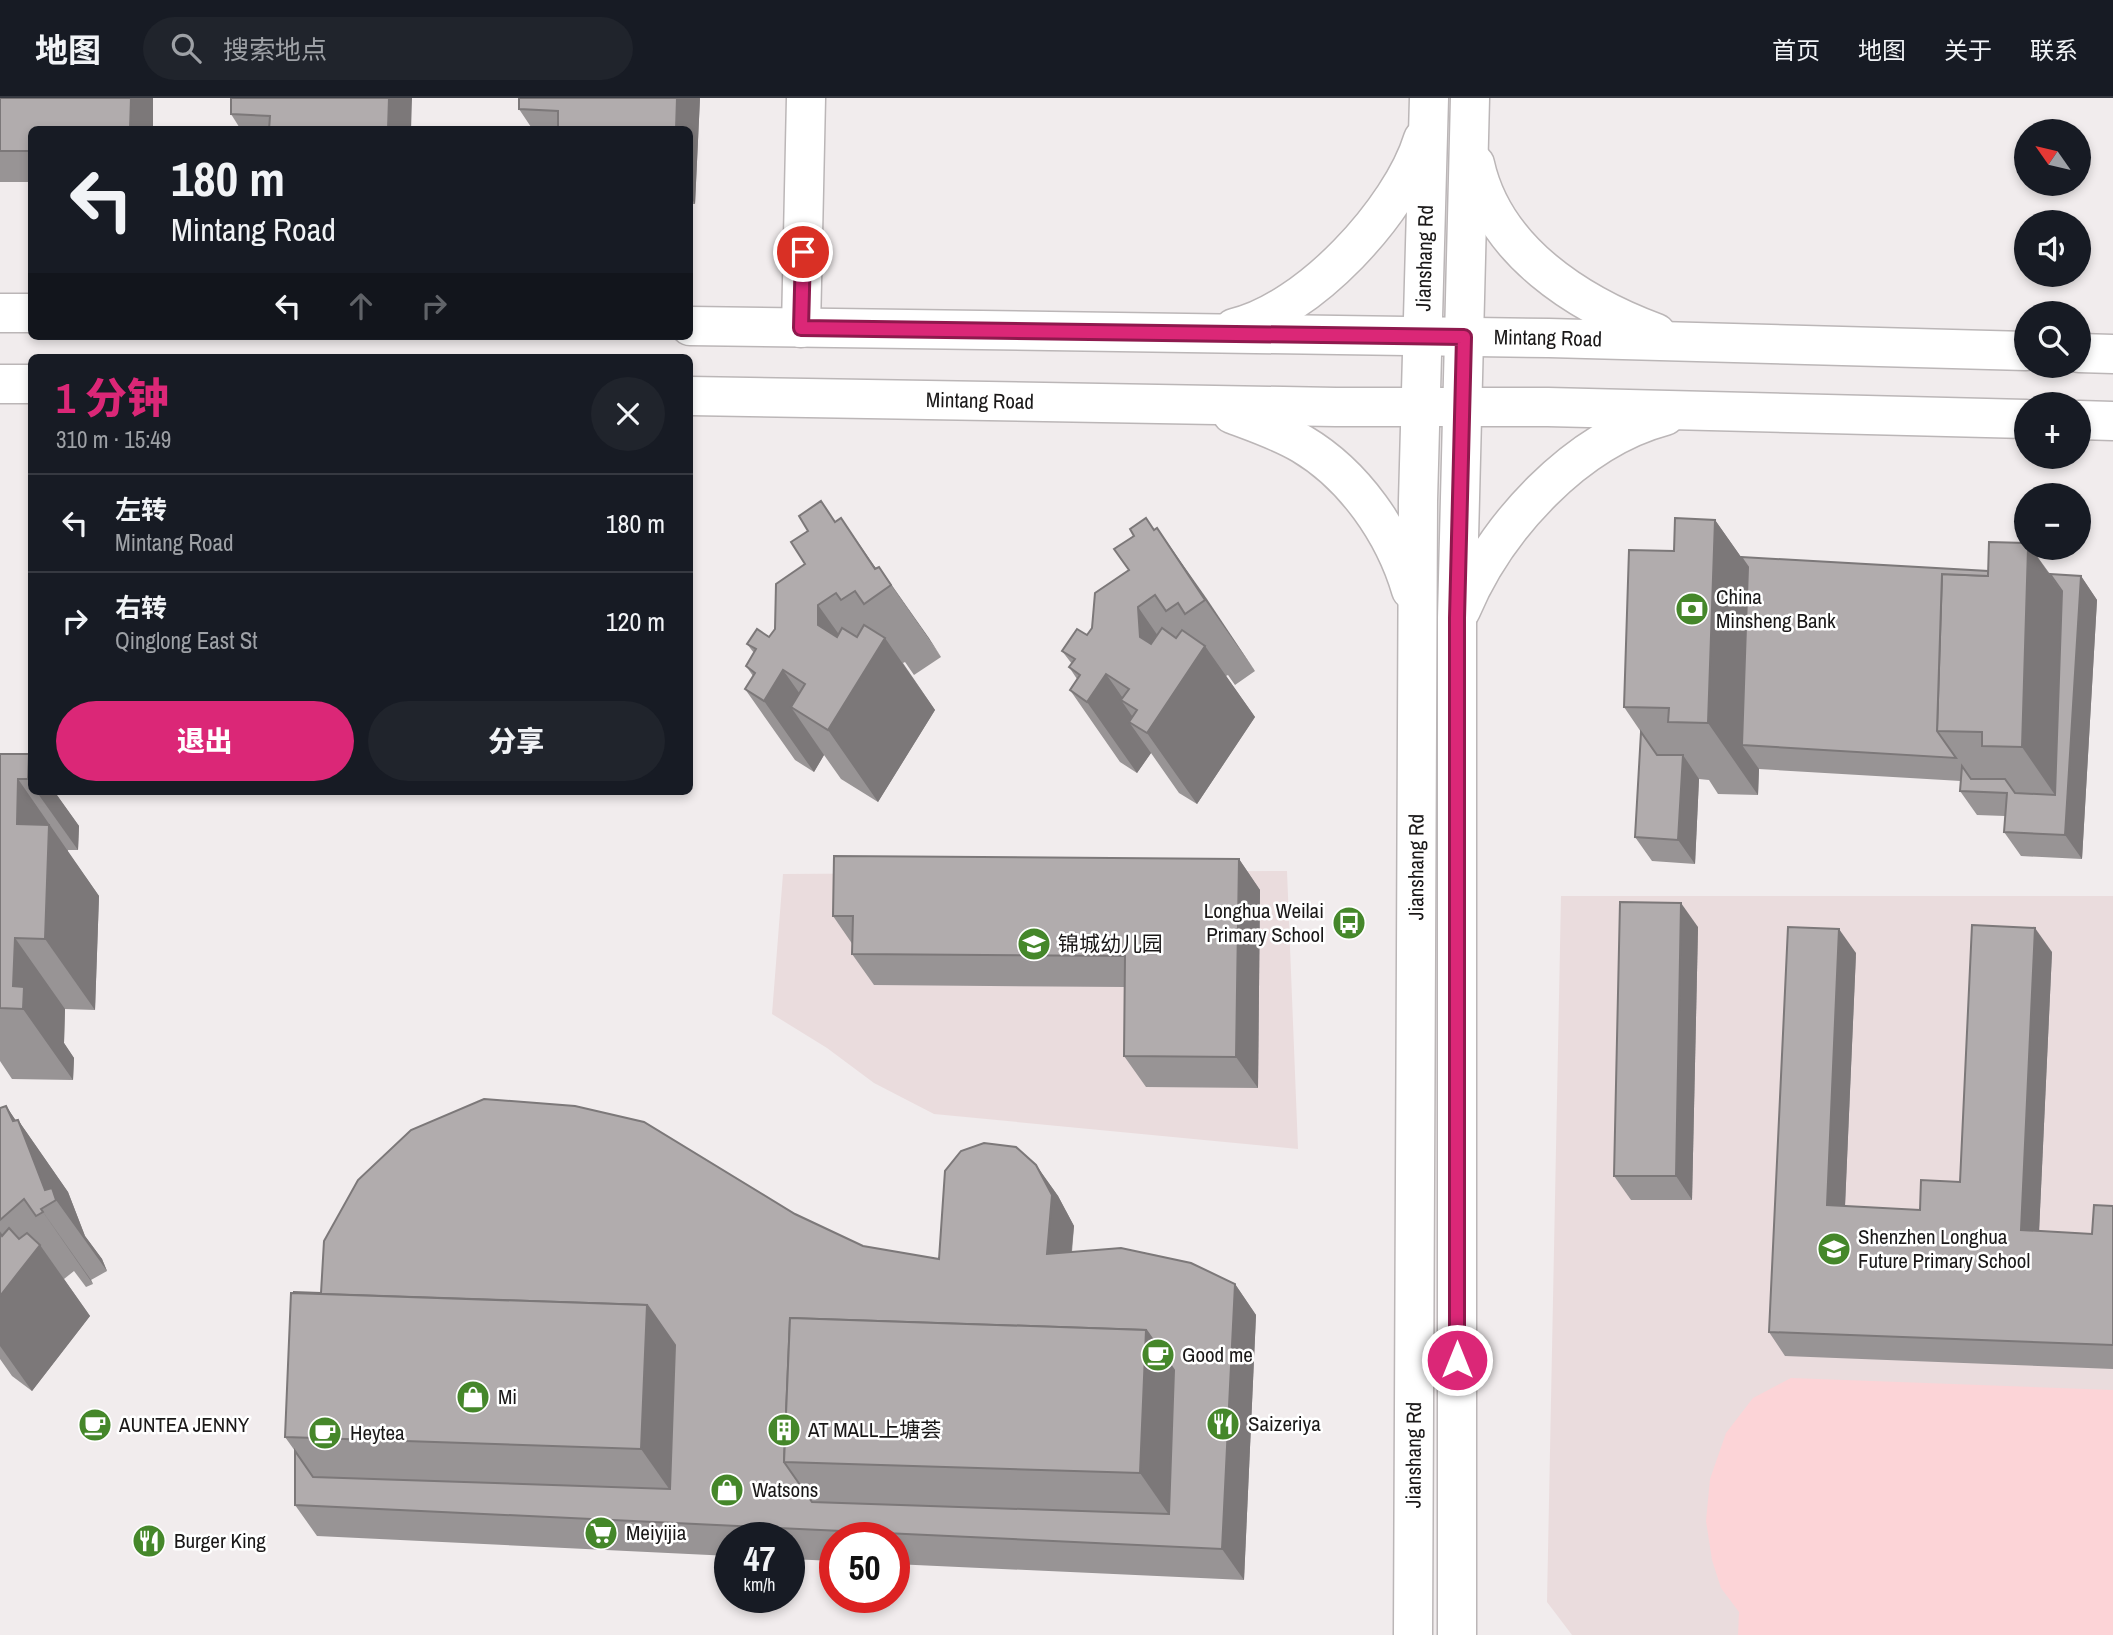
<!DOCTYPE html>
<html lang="zh">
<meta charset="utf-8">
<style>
:root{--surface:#171b24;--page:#20242c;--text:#f1f3f6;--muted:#9ea1a6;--line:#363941;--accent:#db2777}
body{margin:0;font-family:"Archivo Narrow","Noto Sans SC",sans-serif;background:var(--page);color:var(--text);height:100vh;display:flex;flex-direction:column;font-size:26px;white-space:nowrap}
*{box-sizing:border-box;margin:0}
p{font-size:23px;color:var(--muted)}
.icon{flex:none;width:38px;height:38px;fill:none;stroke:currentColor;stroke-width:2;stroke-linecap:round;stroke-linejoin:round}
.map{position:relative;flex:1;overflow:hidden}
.side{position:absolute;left:28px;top:256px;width:665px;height:441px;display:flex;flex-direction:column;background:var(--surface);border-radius:10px;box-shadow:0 4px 10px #0003}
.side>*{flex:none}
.hud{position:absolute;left:28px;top:28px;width:665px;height:214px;border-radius:10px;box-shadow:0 4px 10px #0003;background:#171b24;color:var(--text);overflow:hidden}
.needle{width:46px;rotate:304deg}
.buttons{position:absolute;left:2014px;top:21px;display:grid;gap:14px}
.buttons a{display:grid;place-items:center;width:77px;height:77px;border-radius:50%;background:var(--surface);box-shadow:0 4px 10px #0003;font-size:35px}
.speed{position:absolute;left:714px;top:1424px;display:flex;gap:14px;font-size:35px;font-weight:700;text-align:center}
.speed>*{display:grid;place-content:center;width:91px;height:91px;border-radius:50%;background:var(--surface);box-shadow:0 4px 10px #0003;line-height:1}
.speed small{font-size:18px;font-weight:400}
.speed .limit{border:10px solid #d22;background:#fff;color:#111}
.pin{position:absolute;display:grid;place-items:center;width:60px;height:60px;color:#fff;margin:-30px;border:4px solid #fff;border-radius:50%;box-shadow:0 2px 7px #0007}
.me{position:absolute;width:77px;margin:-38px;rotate:0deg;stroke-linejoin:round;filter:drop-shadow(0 0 5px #0008)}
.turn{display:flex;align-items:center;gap:24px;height:147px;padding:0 28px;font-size:32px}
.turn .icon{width:91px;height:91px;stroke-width:2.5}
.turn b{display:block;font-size:49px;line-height:60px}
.lanes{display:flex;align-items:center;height:66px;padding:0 28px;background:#0003;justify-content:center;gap:35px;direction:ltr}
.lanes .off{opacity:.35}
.round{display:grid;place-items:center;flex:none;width:74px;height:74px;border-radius:37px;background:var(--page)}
.overview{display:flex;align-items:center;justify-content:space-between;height:119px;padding:0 28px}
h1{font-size:42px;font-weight:800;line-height:52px;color:var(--accent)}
.action{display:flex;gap:14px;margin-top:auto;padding:14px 28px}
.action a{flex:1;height:80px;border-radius:42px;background:var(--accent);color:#fff;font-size:28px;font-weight:800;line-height:80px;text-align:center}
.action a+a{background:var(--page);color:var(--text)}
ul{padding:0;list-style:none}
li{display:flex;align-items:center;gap:21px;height:98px;padding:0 28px;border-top:2px solid var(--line)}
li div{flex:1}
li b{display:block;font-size:26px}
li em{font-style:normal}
header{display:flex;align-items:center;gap:42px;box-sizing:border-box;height:98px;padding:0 35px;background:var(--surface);border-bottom:2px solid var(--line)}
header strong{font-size:33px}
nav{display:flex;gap:38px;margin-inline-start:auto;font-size:24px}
.search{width:490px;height:63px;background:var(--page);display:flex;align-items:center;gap:18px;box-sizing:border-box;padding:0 24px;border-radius:38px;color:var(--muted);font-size:26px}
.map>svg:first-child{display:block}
.built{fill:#eadcdd}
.green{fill:#fcd4d7}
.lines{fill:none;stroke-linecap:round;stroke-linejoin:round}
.minor-casing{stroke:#bbb6b7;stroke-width:41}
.secondary-casing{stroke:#bbb6b7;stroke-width:41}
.minor{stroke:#fff;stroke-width:38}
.secondary{stroke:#fff;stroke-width:38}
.wall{fill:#989495}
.shaded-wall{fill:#7c7879}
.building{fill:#b1acad;stroke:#7c7879;stroke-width:2;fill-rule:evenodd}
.route-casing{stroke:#8e194d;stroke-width:18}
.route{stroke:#db2777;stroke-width:12}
.labels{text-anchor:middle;stroke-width:5;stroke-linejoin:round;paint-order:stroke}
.street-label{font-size:21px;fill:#1a1818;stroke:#fff}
.poi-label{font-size:21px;fill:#1a1818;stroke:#fff;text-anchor:start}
</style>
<header>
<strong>地图</strong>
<div class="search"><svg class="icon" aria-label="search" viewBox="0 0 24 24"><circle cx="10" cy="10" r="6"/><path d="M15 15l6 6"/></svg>搜索地点</div>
<nav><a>首页</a><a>地图</a><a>关于</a><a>联系</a></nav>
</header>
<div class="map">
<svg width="2113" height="1537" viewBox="0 0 2113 1537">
<rect width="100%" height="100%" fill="#f1eced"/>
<g class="built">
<path d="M1287,773L1298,1051L934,1016L874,985L827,950L772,916L783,776Z"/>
<path d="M1561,798H2113V1537H1572L1547,1504Z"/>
</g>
<path class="green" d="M1791,1280L2113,1292V1537H1738L1739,1514L1721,1490L1712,1462L1706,1423L1710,1381L1726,1335L1753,1300Z"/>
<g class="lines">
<defs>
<path id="minor" d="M801,230L806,0"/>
<g id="secondary">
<path d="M1475,66C1494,153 1578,206 1656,235"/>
<path d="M0,215H32"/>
<path id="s1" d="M690,228L1549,240L2026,253"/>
<path d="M1234,230C1308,213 1401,113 1423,41"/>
<path d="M2079,255L2113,256"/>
<path d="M0,286H32"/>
<path id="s2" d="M690,298L1336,309H1548L2026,321"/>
<path d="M1232,316C1256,325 1280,333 1302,346C1354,377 1394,434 1411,492"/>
<path d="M2079,322L2113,323"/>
<path d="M1461,512C1496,429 1575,342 1665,318"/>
<path id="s3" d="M1413,1537L1418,403L1429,0"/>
<path d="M1457,1537V520L1470,0"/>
</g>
</defs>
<use href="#minor" class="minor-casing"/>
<use href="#secondary" class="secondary-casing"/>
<use href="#minor" class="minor"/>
<use href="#secondary" class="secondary"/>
</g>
<g class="wall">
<path d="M0,0H153V32H32V84H0Z"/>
<path d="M231,0L411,32H241L231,16Z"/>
<path d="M519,0H700L695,106H690V32H533L519,11Z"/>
<path d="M1715,422L1741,459L1988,473L2031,450L2050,476L2081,478L2097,502L2082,761L2021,758L2004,734L2005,718L1977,717L1960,693L1961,683L1759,671L1758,697L1718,696L1709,682L1699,681L1695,766L1652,763L1635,739L1641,634L1624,609L1674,453Z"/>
<path d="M835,424L876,470L879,469L941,559L914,577L905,564L903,565L935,612L878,704L841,681L824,657L814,674L795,662L745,591L753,578L746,568L754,555L747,546L769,539L775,531L805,466Z"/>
<path d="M1157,430L1255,573L1235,587L1228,577L1226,578L1255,619L1197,706L1179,695L1151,655L1137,675L1120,664L1070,592L1077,581L1069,569L1072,566L1062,553L1087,537L1154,432Z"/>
<path d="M0,656H29L32,661V693H54L79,728L78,752H68V754L99,798L95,912L65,911L64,945L74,960L73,982L12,981L0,963Z"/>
<path d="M1239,761L1260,792L1258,990L1146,989L1124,958L1125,889L874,887L852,856L853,847L833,818Z"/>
<path d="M1698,829L1692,1102H1631L1614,1078Z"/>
<path d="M2052,854L2039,1133L2092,1136L2113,1108V1271L1785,1258L1769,1234L1856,855L1845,1108L1920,1112L1960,1084Z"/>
<path d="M6,1008L16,1023L18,1022L68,1094L85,1138L102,1161L107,1173L91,1182L93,1186L86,1189L74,1173L64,1181L90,1218L32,1293L12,1278L0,1261V1010Z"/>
<path d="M1036,1067L1058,1098L1074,1128L1072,1154L1235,1186L1256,1217L1244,1482L894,1466V1440H835V1463L789,1461V1440H730V1458L317,1438L295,1407V1353L285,1339L321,1195L795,1116L863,1148L939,1161Z"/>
</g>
<g class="shaded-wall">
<path d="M131,0H153V32H130Z"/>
<path d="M389,0H412L411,32H388Z"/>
<path d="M677,0H700L695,106L690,98V32H676Z"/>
<path d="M841,420L889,489L888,490Z"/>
<path d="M1715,422L1765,493L1742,647L1759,671L1758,697L1708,625Z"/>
<path d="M1157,430L1207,501L1255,573L1205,502Z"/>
<path d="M2028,450H2031L2078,517L2081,478L2097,502L2082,761L2065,737L2066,713L2022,649Z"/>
<path d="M879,469L929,540L941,559L891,487Z"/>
<path d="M818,507L865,573L885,540L935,612L878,704L828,632L818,527Z"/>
<path d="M1138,509L1185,577L1205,548L1255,619L1197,706L1147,635Z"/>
<path d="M783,572L824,630L791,609L824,657L814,674L764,603Z"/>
<path d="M1106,576L1127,606L1121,602L1141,631L1129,624L1151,655L1137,675L1087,604Z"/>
<path d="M29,656L32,661V686L28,681Z"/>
<path d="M1683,657L1699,681L1695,766L1678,742Z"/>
<path d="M18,681L99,798L95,912L45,841L17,726Z"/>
<path d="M36,693H54L79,728L78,752Z"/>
<path d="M1239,761L1260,792L1258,990L1236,959Z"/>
<path d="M1681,805L1698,829L1692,1102L1676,1078Z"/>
<path d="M2035,830L2052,854L2038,1156L2021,1132Z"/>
<path d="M1839,831L1856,855L1844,1131L1827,1107Z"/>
<path d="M15,840L65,911L64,945L74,960L73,982L23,911L13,888Z"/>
<path d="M6,1008L21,1030L18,1022L68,1094L85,1138L102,1161L107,1173L56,1102L45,1092Z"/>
<path d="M1036,1067L1058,1098L1074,1128L1068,1187L1047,1156Z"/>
<path d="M41,1111L91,1182L93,1186L43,1114Z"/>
<path d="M40,1147L90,1218L32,1293L0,1248V1198Z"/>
<path d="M1235,1186L1256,1217L1244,1482L1222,1451Z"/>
<path d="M647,1207L697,1278L691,1422L641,1351Z"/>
<path d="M1146,1232L1196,1304L1190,1447L1140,1375Z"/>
</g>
<g class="building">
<path d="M0,0H131L130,32H32V53H0Z"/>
<path d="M231,0H389L388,32H269L270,18L231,16Z"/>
<path d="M519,0H677L676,32H558V13L519,11Z"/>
<path d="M821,403L835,424L841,420L875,471L879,469L891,487L864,506L855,493L841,502L836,495L818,507V527L837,539L842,530L857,539L864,527L885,540L828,632L791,609L805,586L783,572L764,603L745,591L755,575L746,568L756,551L747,546L757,531L769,539L775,531L776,486L805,466L791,444L808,433L799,418Z"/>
<path d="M1146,420L1154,432L1157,430L1205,502L1185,516L1178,505L1166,513L1155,497L1138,509L1140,539L1151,546L1162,530L1176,540L1182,532L1205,548L1147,635L1129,624L1137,612L1121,602L1129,591L1106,576L1087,604L1070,592L1080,577L1069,569L1075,561L1062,553L1077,531L1087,537L1092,530L1095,495L1129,472L1114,451L1134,438L1130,431Z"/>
<path d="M1675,420L1715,422L1708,625L1668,624L1669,610L1624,609L1629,452L1674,453Z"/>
<path d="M1989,444L2026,445V450H2028L2022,649L1982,648V634L1937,633L1942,476L1988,478Z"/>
<path d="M1741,459L1988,473V478L1942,476L1937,633L1956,660L1742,647L1748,469Z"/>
<path d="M2050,476L2081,478L2065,737L2004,734L2007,695L1960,693L1962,668L1971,681H2005L2015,695L2055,697L2062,493Z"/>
<path d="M1641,634L1657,657H1683L1678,742L1635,739Z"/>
<path d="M0,656H29L28,681H18L17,726L49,727L45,841L15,840L13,888L24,889L23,911L0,910Z"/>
<path d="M834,758L1239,761L1236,959L1124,958L1125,858L852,856L853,818H833Z"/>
<path d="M1620,804L1681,805L1676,1078H1614Z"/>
<path d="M1972,827L2035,830L2021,1132L2092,1136L2094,1107L2113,1108V1247L1769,1234L1788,829L1839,831L1827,1107L1920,1112L1921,1082L1960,1084Z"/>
<path d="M484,1001L575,1008L644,1024L795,1116L863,1148L939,1161L945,1073L961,1053L984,1045L1016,1049L1036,1067L1052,1097L1047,1156L1121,1150L1191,1165L1235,1186L1222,1451L295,1407V1353L313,1379L670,1391L675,1247L647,1207L294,1195V1194L321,1195L324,1143L358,1082L411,1032ZM790,1220L1146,1232L1174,1272L1169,1416L812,1404L784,1364Z"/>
<path d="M6,1008L13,1023L18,1022L45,1092L52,1090L56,1102L41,1111L43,1114L36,1118L24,1101L0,1122V1010Z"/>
<path d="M9,1130L19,1141L27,1135L40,1147L0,1198V1135L2,1138Z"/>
<path d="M291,1195L647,1207L641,1351L285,1339Z"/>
<path d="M790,1220L1146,1232L1140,1375L784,1364Z"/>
</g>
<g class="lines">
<defs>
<path id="route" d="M803,154L801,230L1464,239L1457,520V1262"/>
</defs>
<use href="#route" class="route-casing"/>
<use href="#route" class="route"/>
</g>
<defs>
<symbol id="bank-disc" viewBox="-11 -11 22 22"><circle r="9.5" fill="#45872a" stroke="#fff"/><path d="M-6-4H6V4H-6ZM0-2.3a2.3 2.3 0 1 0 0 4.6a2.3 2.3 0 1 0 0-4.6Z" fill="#fff"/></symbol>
<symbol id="bus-disc" viewBox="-11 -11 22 22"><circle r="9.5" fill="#45872a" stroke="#fff"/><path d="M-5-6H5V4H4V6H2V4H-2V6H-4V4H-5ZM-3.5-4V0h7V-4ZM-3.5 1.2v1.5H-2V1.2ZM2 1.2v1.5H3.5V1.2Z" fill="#fff"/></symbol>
<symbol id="school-disc" viewBox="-11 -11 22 22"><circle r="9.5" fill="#45872a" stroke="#fff"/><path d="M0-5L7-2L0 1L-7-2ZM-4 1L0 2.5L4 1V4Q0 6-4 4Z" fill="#fff"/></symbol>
<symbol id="cafe-disc" viewBox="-11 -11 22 22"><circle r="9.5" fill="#45872a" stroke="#fff"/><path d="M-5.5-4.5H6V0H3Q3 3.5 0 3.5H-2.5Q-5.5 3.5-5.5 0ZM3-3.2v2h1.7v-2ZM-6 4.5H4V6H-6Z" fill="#fff"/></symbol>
<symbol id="shop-disc" viewBox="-11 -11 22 22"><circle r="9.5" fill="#45872a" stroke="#fff"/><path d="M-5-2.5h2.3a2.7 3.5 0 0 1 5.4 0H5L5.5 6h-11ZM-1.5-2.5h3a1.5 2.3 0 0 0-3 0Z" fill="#fff"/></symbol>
<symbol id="restaurant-disc" viewBox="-11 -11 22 22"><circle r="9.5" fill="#45872a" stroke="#fff"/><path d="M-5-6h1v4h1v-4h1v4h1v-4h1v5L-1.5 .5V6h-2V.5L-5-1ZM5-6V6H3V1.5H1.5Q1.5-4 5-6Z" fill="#fff"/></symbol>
<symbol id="building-disc" viewBox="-11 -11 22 22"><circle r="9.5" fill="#45872a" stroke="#fff"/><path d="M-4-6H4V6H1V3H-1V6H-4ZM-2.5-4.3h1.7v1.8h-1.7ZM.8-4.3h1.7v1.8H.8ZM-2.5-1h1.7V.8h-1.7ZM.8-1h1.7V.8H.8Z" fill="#fff"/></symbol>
<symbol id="supermarket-disc" viewBox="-11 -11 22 22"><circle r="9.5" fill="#45872a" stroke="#fff"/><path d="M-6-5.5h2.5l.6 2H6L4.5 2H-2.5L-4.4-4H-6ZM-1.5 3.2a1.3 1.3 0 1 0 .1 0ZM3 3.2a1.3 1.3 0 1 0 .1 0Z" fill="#fff"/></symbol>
</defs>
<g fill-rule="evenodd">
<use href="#bank-disc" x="1673" y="492" width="38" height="38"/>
<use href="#bus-disc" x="1330" y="806" width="38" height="38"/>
<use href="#school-disc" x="1015" y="827" width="38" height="38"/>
<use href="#school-disc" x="1815" y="1132" width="38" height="38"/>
<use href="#cafe-disc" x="1139" y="1238" width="38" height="38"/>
<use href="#shop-disc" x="454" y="1280" width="38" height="38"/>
<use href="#restaurant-disc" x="1204" y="1307" width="38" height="38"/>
<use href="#cafe-disc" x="76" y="1308" width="38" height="38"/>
<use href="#building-disc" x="765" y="1313" width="38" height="38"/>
<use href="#cafe-disc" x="306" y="1316" width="38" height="38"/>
<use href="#shop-disc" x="708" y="1373" width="38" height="38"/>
<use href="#supermarket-disc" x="582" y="1416" width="38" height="38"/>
<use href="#restaurant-disc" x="130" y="1424" width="38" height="38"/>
</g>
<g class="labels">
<g class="street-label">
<text dy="7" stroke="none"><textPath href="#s3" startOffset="1377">Jianshang Rd</textPath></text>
<text dy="7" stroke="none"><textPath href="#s1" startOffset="858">Mintang Road</textPath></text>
<text dy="7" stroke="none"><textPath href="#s2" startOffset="290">Mintang Road</textPath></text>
<text dy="7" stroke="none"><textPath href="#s3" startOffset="768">Jianshang Rd</textPath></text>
<text dy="7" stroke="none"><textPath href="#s3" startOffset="180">Jianshang Rd</textPath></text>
</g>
<g class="poi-label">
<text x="1716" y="506">China<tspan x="1716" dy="24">Minsheng Bank</tspan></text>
<text x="1324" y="820" text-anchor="end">Longhua Weilai<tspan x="1324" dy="24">Primary School</tspan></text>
<text x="1058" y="853">锦城幼儿园</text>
<text x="1858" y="1146">Shenzhen Longhua<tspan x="1858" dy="24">Future Primary School</tspan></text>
<text x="1182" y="1264">Good me</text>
<text x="498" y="1306">Mi</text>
<text x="1248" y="1333">Saizeriya</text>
<text x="119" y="1334">AUNTEA JENNY</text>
<text x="808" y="1339">AT MALL上塘荟</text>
<text x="350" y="1342">Heytea</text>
<text x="752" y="1399">Watsons</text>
<text x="626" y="1442">Meiyijia</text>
<text x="174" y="1450">Burger King</text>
</g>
</g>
</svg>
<div class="buttons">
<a><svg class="needle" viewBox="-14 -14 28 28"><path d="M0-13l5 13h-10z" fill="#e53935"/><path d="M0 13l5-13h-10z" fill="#9ea1a6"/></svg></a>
<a><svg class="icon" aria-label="sound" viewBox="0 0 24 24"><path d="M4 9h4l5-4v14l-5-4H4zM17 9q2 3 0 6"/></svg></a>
<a><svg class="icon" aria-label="search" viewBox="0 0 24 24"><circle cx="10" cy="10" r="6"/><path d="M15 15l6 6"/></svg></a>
<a>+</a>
<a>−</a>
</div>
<div class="speed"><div>47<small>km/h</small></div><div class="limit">50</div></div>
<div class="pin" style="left:803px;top:154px;background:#d93025"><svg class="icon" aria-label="arrive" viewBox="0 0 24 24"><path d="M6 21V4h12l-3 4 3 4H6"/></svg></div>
<svg class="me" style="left:1457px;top:1262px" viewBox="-20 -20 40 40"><circle r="17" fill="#db2777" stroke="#fff" stroke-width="3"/><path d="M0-11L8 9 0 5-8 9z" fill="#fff"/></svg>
<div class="hud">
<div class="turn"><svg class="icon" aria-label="left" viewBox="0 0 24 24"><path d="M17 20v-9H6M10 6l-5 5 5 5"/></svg><div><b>180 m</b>Mintang Road</div></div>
<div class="lanes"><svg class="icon" aria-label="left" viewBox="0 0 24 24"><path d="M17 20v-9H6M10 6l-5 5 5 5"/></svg><svg class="icon off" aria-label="ahead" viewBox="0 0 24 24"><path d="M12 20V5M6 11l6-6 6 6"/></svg><svg class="icon off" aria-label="right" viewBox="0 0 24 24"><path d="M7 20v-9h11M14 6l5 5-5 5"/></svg></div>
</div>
<section class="side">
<div class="overview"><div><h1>1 分钟</h1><p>310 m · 15:49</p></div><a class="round"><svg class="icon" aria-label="close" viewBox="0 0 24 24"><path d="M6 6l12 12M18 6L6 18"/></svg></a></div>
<ul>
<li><svg class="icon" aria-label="left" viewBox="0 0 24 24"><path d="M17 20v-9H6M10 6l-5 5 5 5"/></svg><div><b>左转</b><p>Mintang Road</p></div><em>180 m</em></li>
<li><svg class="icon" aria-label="right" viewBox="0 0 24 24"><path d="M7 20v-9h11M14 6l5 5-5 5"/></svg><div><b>右转</b><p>Qinglong East St</p></div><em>120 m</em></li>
</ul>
<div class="action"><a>退出</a><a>分享</a></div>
</section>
</div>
